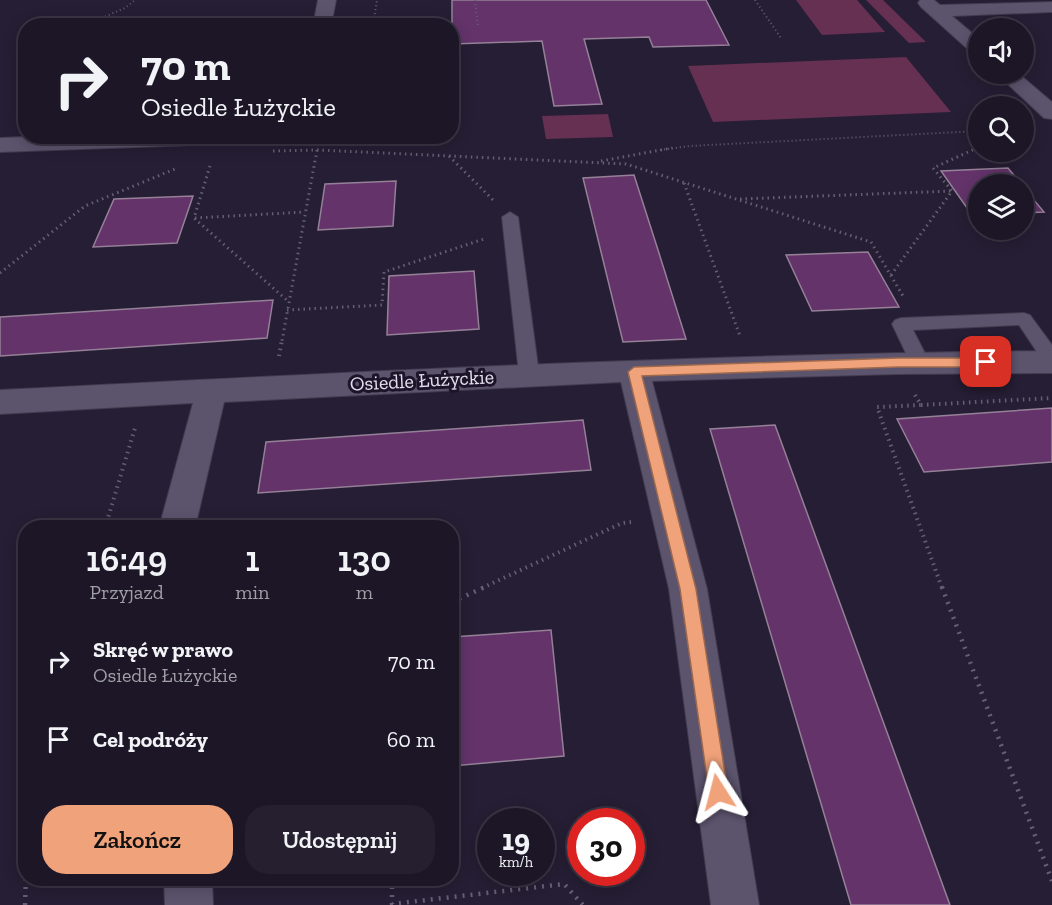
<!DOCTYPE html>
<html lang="pl">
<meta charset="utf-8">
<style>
:root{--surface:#1c1627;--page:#251f2f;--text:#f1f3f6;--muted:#a09fa7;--line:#3a3544;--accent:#f0a27a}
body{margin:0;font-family:"Zilla Slab",serif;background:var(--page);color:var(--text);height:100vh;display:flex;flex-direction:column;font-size:22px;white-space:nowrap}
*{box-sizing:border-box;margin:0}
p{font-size:20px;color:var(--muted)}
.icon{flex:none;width:33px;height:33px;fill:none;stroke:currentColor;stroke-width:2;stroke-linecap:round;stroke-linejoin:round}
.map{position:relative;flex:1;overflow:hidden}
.side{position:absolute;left:18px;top:520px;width:441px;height:366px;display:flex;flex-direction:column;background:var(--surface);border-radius:24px;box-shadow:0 3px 15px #0003,0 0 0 2px var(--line)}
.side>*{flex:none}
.guide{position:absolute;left:18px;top:18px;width:441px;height:126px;border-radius:24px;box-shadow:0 3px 15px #0003,0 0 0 2px var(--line);background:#1c1627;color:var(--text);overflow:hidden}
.buttons{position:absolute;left:968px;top:18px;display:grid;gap:12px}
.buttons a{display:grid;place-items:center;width:66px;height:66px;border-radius:50%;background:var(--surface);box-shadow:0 3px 15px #0003,0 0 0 2px var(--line);font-size:30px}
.speed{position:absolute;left:477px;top:808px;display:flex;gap:12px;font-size:30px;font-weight:700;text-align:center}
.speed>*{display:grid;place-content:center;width:78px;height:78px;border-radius:50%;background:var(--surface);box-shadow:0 3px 15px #0003,0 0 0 2px var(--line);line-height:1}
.speed small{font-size:15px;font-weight:400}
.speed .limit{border:9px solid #d22;background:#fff;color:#111}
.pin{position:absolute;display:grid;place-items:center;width:51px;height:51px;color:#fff;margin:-26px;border-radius:12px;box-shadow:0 3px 9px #0006}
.me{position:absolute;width:66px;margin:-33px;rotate:351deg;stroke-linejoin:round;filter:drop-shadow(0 0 4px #0008)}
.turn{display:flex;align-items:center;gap:21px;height:126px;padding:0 24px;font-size:27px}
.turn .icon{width:78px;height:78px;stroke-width:2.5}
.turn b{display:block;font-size:42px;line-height:51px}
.eta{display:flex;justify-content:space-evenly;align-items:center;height:102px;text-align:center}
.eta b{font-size:36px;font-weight:600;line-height:42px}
.primary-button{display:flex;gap:12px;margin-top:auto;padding:12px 24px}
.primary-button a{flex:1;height:69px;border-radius:24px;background:var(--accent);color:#111;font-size:24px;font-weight:600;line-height:69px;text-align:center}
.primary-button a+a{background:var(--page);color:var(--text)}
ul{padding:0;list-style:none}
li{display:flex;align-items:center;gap:18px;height:78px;padding:0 24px}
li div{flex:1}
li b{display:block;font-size:22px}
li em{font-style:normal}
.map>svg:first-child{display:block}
.green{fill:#653051}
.building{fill:#63336a;stroke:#958098;stroke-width:1.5}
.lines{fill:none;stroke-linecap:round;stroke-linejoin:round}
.lane-casing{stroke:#423b4e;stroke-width:2}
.street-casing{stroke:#423b4e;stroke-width:2}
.path-far3{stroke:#665f73;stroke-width:2;stroke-dasharray:1 3;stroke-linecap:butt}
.path-far2{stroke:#665f73;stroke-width:3;stroke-dasharray:1.5 4;stroke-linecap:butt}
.path-far1{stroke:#665f73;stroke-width:4;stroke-dasharray:1.5 4.5;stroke-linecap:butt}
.path{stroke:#665f73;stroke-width:4.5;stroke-dasharray:2 6;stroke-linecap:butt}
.lane{fill:#5c536d;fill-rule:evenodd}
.street{fill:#5c536d;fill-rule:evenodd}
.route{fill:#f0a27a;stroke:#9c694f;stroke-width:1.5}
.labels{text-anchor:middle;stroke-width:6;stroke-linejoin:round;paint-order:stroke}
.street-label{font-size:20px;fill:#e3deee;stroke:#1d142a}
</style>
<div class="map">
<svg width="1052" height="905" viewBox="0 0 1052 905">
<rect width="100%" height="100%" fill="#261e34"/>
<g class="green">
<path d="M796,0H857L885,32L822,35Z"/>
<path d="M866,0H883L926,42L909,43Z"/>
<path d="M906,57L951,112L713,122L688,66Z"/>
<path d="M608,114L613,137L546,139L542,116Z"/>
</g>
<g class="building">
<path d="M452,0H706L729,45L653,47L649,37L584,39L602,104L554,106L542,41L452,44Z"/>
<path d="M1008,168L1021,184H978V215H972L941,171Z"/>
<path d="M634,175L658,250L686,339L623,342L583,178Z"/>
<path d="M396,181L393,226L318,230L325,184Z"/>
<path d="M1023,187L1044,212L1023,213Z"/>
<path d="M193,196L177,243L93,247L114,199Z"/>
<path d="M868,252L899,307L812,311L786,255Z"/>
<path d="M474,271L479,329L387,335L389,276Z"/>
<path d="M273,300L267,338L0,356V317Z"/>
<path d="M1052,408V462L924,472L897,419Z"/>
<path d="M583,420L591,470L258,493L266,442Z"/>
<path d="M775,425L818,543L950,905H851L710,429Z"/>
<path d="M551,630L564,756L452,766V637Z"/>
</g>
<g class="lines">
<defs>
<g id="lane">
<path d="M510,212L518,217L539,374L536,379L529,381L522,379L519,374L502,217Z"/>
<path d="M1024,313L1030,315L1052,345V366L1045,364L1019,325L913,330L930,363L927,368L920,370L913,368L892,324L895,320L901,318Z"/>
</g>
<g id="street">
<path d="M318,0H336L331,26H313Z"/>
<path d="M920,0H934L940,5L1052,2V12L952,16L978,38V54L971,52L921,7L918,3Z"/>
<path d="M997,74H1019L1052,102V119L1044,118Z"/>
<path d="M48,136H258L255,141L247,143L0,152V138Z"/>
<path d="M1052,351V373L898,374L652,381L707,589L759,905H711L669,589L621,382L224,402L195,528H159L193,403L0,414V390C351,372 701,354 1052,351Z"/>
<path d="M164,879H212L213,905H165Z"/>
</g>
</defs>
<use href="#lane" class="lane-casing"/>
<use href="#street" class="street-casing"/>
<g class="path-far3">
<path d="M475,0L478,27"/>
<path d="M755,0L781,38"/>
<path d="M83,26L125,8L135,0"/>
<path d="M373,26L377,0"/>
<path d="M660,150L690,146L978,131"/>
<path d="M974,150L978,148"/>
</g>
<g class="path-far2">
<path d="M317,150L626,164L871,242L903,296"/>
<path d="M273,151L317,150L282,341"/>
<path d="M449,156L493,200"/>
<path d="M601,161L672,148"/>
<path d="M210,166L194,218L289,302"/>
<path d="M684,183L740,336"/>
<path d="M740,199L952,191"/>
<path d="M195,218L305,212"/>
<path d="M0,273L85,206L175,169"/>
<path d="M891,275L952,191L933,168L977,148"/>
<path d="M287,310L382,305L384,272L484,239"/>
</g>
<g class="path-far1">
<path d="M279,356L282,340"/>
<path d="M915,395L921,405L877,407L942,588"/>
<path d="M921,405L1052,398"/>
<path d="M218,526L240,524L243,528"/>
<path d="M105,528L135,428"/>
<path d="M482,588L622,523L631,522"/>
</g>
<g class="path">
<path d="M942,587L1052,881"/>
<path d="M452,602L485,587"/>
<path d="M392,879V904L564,884L583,905"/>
<path d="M25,905L26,877"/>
</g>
<use href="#lane" class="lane"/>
<use href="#street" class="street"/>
</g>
<path class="route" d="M898,358H986L992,362L986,367H898L642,376L696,589L728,792L725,799L718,801L712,799L709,792L680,589L628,372L634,367Z"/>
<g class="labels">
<g class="street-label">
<text transform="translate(422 380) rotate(-3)" y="7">Osiedle Łużyckie</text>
</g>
</g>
</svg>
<div class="buttons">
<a><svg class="icon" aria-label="sound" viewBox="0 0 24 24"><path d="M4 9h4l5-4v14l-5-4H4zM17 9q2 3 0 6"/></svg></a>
<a><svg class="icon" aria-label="search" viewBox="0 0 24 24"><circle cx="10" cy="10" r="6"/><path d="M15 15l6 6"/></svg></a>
<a><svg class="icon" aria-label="layers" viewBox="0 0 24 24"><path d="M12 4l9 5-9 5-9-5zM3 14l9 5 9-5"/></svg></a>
</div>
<div class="speed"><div>19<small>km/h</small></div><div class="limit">30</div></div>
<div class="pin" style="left:986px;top:362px;background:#d93025"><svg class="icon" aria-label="arrive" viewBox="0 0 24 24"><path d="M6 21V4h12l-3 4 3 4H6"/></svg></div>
<svg class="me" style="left:718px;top:792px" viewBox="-20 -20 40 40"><path d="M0-17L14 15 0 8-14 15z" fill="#f0a27a" stroke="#fff" stroke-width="4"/></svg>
<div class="guide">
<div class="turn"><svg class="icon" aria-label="right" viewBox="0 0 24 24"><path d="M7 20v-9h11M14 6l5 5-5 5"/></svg><div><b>70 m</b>Osiedle Łużyckie</div></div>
</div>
<section class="side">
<div class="eta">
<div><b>16:49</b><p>Przyjazd</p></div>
<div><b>1</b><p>min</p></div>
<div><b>130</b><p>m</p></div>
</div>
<ul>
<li><svg class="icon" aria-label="right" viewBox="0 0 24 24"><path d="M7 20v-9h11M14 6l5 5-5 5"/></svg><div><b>Skręć w prawo</b><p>Osiedle Łużyckie</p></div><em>70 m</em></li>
<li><svg class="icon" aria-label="arrive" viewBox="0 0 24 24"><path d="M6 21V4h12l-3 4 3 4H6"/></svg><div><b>Cel podróży</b></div><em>60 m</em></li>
</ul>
<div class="primary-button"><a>Zakończ</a><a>Udostępnij</a></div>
</section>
</div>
